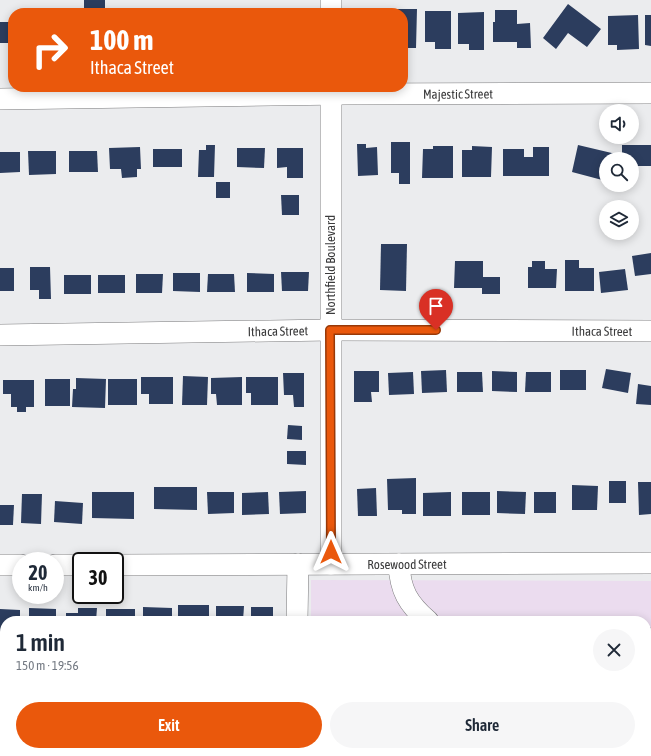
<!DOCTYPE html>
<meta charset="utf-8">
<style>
:root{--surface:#fff;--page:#f6f6f7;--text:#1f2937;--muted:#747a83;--accent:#ea580c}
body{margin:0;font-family:"Asap Condensed",sans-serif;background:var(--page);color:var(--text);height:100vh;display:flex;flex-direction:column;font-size:15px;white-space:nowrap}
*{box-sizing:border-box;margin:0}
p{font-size:13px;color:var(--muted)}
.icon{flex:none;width:22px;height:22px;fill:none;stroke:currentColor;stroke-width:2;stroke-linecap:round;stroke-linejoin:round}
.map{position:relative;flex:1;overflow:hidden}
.details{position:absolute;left:0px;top:616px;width:651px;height:140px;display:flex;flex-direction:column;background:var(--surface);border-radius:16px 16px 0 0;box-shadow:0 2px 10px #0003}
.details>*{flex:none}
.top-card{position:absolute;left:8px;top:8px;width:400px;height:84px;border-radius:16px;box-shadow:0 2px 10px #0003;background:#ea580c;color:#fff;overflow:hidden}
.controls{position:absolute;left:599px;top:104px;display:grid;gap:8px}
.controls a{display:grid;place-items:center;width:40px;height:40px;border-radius:50%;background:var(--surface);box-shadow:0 2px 10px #0003;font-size:20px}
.speed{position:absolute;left:12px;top:552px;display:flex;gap:8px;font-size:20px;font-weight:700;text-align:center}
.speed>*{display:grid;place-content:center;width:52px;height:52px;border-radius:50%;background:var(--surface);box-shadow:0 2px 10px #0003;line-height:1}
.speed small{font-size:10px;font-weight:400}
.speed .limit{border:2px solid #111;border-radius:6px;background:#fff;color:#111}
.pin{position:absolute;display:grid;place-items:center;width:34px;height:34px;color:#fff;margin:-41px -17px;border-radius:50% 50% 50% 0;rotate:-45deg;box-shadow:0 0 4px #0007}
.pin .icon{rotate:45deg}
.me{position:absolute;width:44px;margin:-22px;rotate:0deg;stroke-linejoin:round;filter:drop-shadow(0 0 3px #0008)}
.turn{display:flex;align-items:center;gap:14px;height:84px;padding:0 16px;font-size:18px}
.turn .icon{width:52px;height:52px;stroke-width:2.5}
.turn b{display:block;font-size:28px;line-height:34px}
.round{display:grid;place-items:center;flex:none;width:42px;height:42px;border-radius:21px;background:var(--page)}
.summary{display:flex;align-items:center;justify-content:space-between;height:68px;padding:0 16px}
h1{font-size:24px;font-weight:600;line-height:30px}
.cta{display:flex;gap:8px;margin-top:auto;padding:8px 16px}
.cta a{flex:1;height:46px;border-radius:24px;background:var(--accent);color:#fff;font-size:16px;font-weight:600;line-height:46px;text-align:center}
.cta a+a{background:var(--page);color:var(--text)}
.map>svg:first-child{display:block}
.education{fill:#ebdcef}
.building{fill:#2c3d5e}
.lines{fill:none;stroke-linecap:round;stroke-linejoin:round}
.minor-casing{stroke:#7a7a7c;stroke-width:22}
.minor{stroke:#fff;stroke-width:21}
.route-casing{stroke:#983908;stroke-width:10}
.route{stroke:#ea580c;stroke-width:7}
.labels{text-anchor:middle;stroke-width:4;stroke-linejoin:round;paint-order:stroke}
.street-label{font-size:13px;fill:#3b3b3c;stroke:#fff}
</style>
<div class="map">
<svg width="651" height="756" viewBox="0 0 651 756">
<rect width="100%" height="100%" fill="#ebecee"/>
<path class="education" d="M311,580L651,581V756H310V751H646V621H311Z"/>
<g class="building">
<rect x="84" y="0" width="21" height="13"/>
<path d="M568,4L601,29L587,47L568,33L556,49L543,38Z"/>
<path d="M389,9H417L416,48H403V13H389Z"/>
<path d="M495,10H517V24L530,23L531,48H517V42H493V22H495Z"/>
<path d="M425,11H451V49H435V42H425Z"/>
<path d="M484,12V50H469V44H458V13Z"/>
<path d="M638,15L639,49L617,50V45H608V16Z"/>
<path d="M645,15H651V46L645,45Z"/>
<rect x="0" y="22" width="13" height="21"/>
<path d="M391,142H410V184H399V173H391Z"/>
<path d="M357,144H366V148L377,147L378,175L358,176Z"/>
<path d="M206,145H215L214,177H198L199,150H206Z"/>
<path d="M578,145L616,154L615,159H606V181L572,172Z"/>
<path d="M622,145H651V166H632V159H622Z"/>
<path d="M433,146H453V178H422L423,149H433Z"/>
<path d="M472,146L492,147L491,177H462V150H472Z"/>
<path d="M140,147L141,169H137V177L122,178L121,169H110L109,148Z"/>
<path d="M533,147H549V176H503V149H524V157H533Z"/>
<path d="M237,148H265L264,168L237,167Z"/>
<path d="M277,148H303V178H287V167L277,168Z"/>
<rect x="153" y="149" width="29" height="18"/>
<path d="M28,151H56V174L29,175Z"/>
<path d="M69,151H97L98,172H69Z"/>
<path d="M0,152H20V172L0,173Z"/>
<rect x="216" y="182" width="14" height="16"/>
<path d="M281,195H299V215H282Z"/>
<path d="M381,244H407L406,291L380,290Z"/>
<path d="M651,253V274L635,276L632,256Z"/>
<path d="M565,260H579V268H594V291H565Z"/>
<path d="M455,261H483V277H500V294H482V288H454Z"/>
<path d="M532,261H545V269H557L556,288H528V267H532Z"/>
<path d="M30,267H50L51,299H39V290H30Z"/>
<rect x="0" y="268" width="14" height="23"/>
<path d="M625,269L628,290L601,293L599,272Z"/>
<path d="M281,272H309L308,291H282Z"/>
<path d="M173,273H200V292L173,291Z"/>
<path d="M247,273L274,274V292H247Z"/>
<path d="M136,274H163L162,293H136Z"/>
<path d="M208,274H234L235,292H207Z"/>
<rect x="64" y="275" width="27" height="19"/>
<rect x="98" y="275" width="27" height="18"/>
<path d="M606,369L631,373L628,393L602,388Z"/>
<path d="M446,370L447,392L422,393L421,371Z"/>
<rect x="560" y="370" width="26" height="20"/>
<path d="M354,371H379V392H371L372,402H354Z"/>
<path d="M492,371L517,372V392L492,391Z"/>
<path d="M413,372L414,394L389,395L388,373Z"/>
<path d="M457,372H482L483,392H457Z"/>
<path d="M526,372H551V392H525Z"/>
<path d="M283,373H304V407H294L293,395H284Z"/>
<path d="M183,376L208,377L207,405H182Z"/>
<path d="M141,377H173V404H149V394H141Z"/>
<path d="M242,377V405H217L216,394H211V378Z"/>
<path d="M246,377H278V405H251V393H246Z"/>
<path d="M76,378L106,379L105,408L72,407L73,389H76Z"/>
<rect x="45" y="379" width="25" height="27"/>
<rect x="108" y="379" width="29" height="26"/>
<path d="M3,380H34V407H26V412H17V407H11V394H3Z"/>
<path d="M638,384L651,386V405L636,404Z"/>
<path d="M288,425L302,426V440L287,439Z"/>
<path d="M287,451H306V465L287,464Z"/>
<path d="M416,478V514H402V510H388L387,479Z"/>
<rect x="609" y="481" width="17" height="22"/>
<path d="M638,482H651V514L639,515Z"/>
<path d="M572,485L598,486L597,510H572Z"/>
<path d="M154,487H197V510L154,509Z"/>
<path d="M376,488L377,516H358L357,489Z"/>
<path d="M306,491V513L280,514L279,492Z"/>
<path d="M497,491L526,492L525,514L497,513Z"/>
<path d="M92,492H134V519L92,518Z"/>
<path d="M207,492H234V513L208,514Z"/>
<path d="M268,492L269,514L242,515V493Z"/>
<path d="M451,492V516H423V493Z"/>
<rect x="462" y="492" width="28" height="23"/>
<rect x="534" y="492" width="22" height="21"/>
<path d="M22,494H42L41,524L21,523Z"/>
<path d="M55,501L83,503L82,524L54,522Z"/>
<path d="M0,505H14L13,525H0Z"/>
<rect x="178" y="605" width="31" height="16"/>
<path d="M216,606H244L243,621H216Z"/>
<path d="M143,607L172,608V621H143Z"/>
<rect x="251" y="607" width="22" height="14"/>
<path d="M29,608L56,609V621H29Z"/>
<path d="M78,608H97L96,621H66V613H78Z"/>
<path d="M0,609L20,610V621H5V637H0Z"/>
<rect x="106" y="609" width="29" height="12"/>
<path d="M646,675H651V756H618V751H646Z"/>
<path d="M0,724H5V751H7V756H0Z"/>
<rect x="24" y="751" width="27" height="2"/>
<path d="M60,751H92V753L60,752Z"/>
<rect x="365" y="751" width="129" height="5"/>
<rect x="510" y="751" width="35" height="5"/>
<rect x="566" y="751" width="31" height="5"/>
</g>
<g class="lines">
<defs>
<g id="minor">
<path d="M331,13V0"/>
<path id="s1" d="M0,99L345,94L651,93"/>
<path id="s2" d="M0,335L330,330L651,331"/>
<path d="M331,564V87"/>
<path d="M399,564C400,590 408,604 428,621"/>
<path d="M0,565H21"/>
<path d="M55,565H81"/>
<path id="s3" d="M115,565L651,563"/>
<path d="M297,621L298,564"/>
<path d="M646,638L651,639"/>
<path d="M297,756V751"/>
<path d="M344,756V751"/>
</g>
</defs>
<use href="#minor" class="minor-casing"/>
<use href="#minor" class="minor"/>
</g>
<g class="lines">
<defs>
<path id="route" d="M331,552L330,330H436"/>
</defs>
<use href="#route" class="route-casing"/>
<use href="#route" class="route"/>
</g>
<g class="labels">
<g class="street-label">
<text dy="5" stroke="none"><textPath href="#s1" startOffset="458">Majestic Street</textPath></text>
<text transform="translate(330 265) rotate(-90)" y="5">Northfield Boulevard</text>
<text dy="5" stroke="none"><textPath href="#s2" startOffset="278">Ithaca Street</textPath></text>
<text dy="5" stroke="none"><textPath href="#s2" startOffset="602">Ithaca Street</textPath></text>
<text dy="5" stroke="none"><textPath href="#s3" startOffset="292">Rosewood Street</textPath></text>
</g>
</g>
</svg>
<div class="controls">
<a><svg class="icon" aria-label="sound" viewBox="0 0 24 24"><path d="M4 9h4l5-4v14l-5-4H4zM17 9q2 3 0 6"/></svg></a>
<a><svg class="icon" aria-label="search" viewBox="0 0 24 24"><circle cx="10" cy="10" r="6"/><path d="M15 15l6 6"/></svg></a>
<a><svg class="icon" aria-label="layers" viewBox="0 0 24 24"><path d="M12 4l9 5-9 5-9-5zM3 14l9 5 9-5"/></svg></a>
</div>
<div class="speed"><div>20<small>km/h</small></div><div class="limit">30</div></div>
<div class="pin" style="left:436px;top:330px;background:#d93025"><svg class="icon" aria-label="arrive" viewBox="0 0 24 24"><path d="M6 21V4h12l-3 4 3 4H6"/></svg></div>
<svg class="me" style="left:331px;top:552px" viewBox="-20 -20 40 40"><path d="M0-17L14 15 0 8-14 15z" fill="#ea580c" stroke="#fff" stroke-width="4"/></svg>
<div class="top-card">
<div class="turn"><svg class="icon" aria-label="right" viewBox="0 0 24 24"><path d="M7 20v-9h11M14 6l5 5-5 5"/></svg><div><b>100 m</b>Ithaca Street</div></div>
</div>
<section class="details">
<div class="summary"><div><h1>1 min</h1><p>150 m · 19:56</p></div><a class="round"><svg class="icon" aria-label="close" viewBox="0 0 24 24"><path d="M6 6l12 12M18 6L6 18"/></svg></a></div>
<div class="cta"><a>Exit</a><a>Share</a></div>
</section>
</div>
